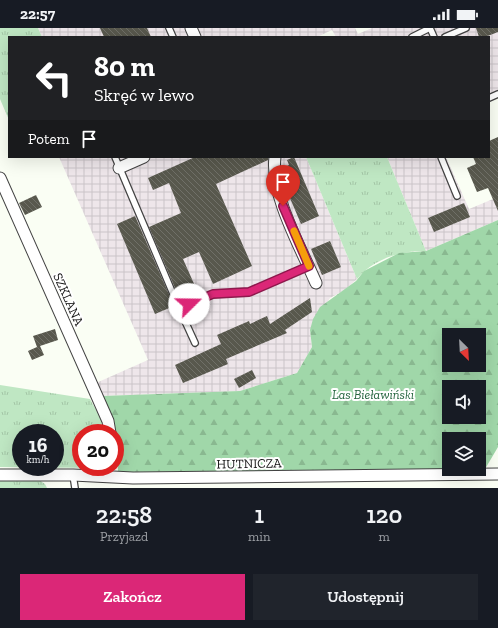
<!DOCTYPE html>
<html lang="pl">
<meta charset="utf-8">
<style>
:root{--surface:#171b24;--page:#20242c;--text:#f1f3f6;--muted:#9ea1a6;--accent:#db2777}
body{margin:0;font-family:"Zilla Slab",serif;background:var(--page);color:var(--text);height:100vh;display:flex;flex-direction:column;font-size:15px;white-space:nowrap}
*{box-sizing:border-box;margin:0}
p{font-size:13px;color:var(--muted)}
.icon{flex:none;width:22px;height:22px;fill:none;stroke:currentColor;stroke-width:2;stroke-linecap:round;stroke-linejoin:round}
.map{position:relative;height:460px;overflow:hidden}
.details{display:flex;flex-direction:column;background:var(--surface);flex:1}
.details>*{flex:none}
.top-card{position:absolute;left:8px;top:8px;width:482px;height:122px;border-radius:0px;box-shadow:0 4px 16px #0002;background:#202124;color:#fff;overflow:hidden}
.needle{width:26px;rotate:156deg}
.buttons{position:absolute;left:442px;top:300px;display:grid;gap:8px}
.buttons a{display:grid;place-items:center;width:44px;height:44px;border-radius:0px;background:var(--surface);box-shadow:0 4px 16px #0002;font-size:20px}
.speed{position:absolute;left:12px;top:396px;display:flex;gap:8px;font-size:20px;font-weight:700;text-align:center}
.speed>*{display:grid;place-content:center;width:52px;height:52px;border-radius:50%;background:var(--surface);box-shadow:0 4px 16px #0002;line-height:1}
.speed small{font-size:10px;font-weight:400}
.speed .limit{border:6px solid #d22;background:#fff;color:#111}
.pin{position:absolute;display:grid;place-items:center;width:34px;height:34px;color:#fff;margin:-41px -17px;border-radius:50% 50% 50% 0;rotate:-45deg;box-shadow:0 0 4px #0007}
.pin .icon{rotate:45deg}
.me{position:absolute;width:44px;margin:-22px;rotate:68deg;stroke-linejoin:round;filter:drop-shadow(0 0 3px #0008)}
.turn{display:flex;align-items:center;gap:14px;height:84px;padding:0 20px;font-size:18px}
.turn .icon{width:52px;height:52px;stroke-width:2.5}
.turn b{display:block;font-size:28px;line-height:34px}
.then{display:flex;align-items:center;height:38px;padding:0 20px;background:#0003;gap:8px;font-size:15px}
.eta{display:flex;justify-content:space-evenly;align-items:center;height:68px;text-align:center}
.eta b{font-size:24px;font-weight:600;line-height:28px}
.action{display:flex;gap:8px;margin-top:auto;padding:8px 20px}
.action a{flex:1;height:46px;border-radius:0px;background:var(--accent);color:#fff;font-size:16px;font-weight:600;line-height:46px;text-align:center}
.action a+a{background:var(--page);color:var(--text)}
.status{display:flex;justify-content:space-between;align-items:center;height:28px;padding:0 20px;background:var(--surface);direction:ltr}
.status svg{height:11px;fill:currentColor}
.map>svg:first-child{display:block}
.industrial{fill:url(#industrial-grid)}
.grass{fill:url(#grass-tufts);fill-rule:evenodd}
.forest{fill:url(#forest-firs);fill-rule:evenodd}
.building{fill:url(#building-back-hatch)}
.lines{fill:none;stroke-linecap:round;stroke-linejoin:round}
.service-casing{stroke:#434343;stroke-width:8}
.minor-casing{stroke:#434343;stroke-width:13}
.service{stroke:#fff;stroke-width:5.5}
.minor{stroke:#fff;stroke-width:11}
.route-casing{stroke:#8e194d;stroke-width:10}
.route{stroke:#db2777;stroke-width:7}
.slow{stroke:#f59e0b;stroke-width:7}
.labels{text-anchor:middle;stroke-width:4;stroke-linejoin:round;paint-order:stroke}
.street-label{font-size:13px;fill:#101010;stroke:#fff}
.park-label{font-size:13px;font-style:italic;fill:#24643e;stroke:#fff}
</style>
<div class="status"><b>22:57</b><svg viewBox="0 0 49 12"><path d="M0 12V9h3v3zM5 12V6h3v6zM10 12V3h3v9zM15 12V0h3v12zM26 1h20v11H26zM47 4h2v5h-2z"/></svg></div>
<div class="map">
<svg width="498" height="460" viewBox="0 0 498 460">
<defs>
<pattern id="industrial-grid" width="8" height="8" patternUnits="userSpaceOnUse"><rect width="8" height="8" fill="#eee6ea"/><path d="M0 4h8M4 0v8" fill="none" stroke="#cbc4c8"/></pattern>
<pattern id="grass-tufts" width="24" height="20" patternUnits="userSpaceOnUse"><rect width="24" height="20" fill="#bfe7c3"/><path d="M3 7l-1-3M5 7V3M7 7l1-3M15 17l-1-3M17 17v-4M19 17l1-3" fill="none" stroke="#a3c5a6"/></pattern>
<pattern id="forest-firs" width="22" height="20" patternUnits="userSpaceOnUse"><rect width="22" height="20" fill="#a0d7a9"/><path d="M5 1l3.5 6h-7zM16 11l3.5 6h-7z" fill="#89b890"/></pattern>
<pattern id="building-back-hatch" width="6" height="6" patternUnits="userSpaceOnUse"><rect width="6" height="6" fill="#58584d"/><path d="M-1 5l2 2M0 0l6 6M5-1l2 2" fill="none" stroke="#707068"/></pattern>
</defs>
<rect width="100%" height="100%" fill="#fafef4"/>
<g class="industrial">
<path d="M38,0H355L358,6L372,0H498V70L489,74V9H336L332,2L317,9H42Z"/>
<path d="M59,129H306L357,251L345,262L330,270L310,302L312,319L297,345L240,363L102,368L96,355L148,332Z"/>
<path d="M387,129H446L469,181L498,169V192L426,223Z"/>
</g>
<g class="grass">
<path d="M0,0H38L42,9H9V92L0,71Z"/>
<path d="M306,129H387L426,223C402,222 373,231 357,251Z"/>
<path d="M0,357L90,371L106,400V405H81V439H105V440L0,439ZM21,405H55V439H21Z"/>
<path d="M39,452L45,456L47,460H0V453Z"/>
</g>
<path class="forest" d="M498,192V419L485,441L118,444L116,405L102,368L240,363L297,345L312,319L310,302L313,291L320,279L356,253L364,243L399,225L426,223ZM449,307H479V337H449ZM449,359H479V389H449ZM449,411H479V441H449Z"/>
<g class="building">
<path d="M100,0H147L151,9H104Z"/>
<path d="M476,0H498V4L485,9H479Z"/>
<path d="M498,109V183L488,160L477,164L467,140L476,136L473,129H489V113Z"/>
<path d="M195,129H268V132L216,156L252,238L213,256L199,224L183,231L199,267L181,274L149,199L181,185L169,155L153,162L148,150Z"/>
<path d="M294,129L319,188L301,196L284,156L282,143V140L289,137L287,132Z"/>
<path d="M36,167L42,179L25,187L19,175Z"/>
<path d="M464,175L470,189L434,204L428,190Z"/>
<path d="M135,188L174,278L155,286L117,196Z"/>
<path d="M330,213L341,239L322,247L311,221Z"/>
<path d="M310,270L312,284L285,302L287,305L226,331L228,336L183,355L175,337L221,316L217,307L249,293L250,296L267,288L270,296Z"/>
<path d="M55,301L58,312L40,318L44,327L32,332L28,323L37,319L33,308Z"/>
<path d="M252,342L256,350L239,360L234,351Z"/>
</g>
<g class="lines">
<defs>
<g id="service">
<path d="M169,0L173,9"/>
<path d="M430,0L434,9"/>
<path d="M412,9L430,0"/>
<path d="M445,9L466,0"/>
<path d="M489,70L498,66"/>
<path d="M115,129L179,280"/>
<path d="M441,129L457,168"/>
<path d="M195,315L179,280L213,266L249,264L309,238"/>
<path d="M73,447L75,460"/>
</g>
<g id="minor">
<path d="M191,0L195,9"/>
<path d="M275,129C270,166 301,220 316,255"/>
<path d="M119,140L144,129"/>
<path d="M0,150L108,393L110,405"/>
<path d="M0,447H73L133,450L498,446"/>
</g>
</defs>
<use href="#service" class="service-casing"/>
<use href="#minor" class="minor-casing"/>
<use href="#service" class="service"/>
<use href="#minor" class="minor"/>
</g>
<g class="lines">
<defs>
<path id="route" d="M189,276L213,266L249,264L309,238L283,178"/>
</defs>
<use href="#route" class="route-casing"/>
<use href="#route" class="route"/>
<path class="slow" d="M294,203L309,238"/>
</g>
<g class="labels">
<g class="street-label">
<text transform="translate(69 271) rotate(66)" y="5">SZKLANA</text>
<text transform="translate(249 435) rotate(-1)" y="5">HUTNICZA</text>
</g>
<g class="park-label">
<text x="373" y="371">Las Bieławiński</text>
</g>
</g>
</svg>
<div class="buttons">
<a><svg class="needle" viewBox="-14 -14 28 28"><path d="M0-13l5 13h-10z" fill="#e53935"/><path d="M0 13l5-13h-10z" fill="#9ea1a6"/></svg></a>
<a><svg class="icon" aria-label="sound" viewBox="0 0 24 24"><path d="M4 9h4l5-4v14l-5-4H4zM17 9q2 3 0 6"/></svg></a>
<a><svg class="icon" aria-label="layers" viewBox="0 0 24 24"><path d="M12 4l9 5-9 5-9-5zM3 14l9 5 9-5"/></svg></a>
</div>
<div class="speed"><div>16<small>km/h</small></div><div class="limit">20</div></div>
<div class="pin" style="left:283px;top:178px;background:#d93025"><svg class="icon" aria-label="arrive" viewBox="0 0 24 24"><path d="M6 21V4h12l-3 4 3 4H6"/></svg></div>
<svg class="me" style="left:189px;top:276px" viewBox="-20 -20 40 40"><circle r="19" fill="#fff"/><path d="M0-13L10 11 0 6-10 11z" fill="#db2777"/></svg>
<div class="top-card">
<div class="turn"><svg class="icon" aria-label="left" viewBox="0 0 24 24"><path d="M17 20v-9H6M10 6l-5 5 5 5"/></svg><div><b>80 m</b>Skręć w lewo</div></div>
<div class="then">Potem<svg class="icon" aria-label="arrive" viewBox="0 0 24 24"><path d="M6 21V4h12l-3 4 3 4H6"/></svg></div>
</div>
</div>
<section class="details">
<div class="eta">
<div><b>22:58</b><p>Przyjazd</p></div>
<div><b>1</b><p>min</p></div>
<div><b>120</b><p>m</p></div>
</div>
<div class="action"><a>Zakończ</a><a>Udostępnij</a></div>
</section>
